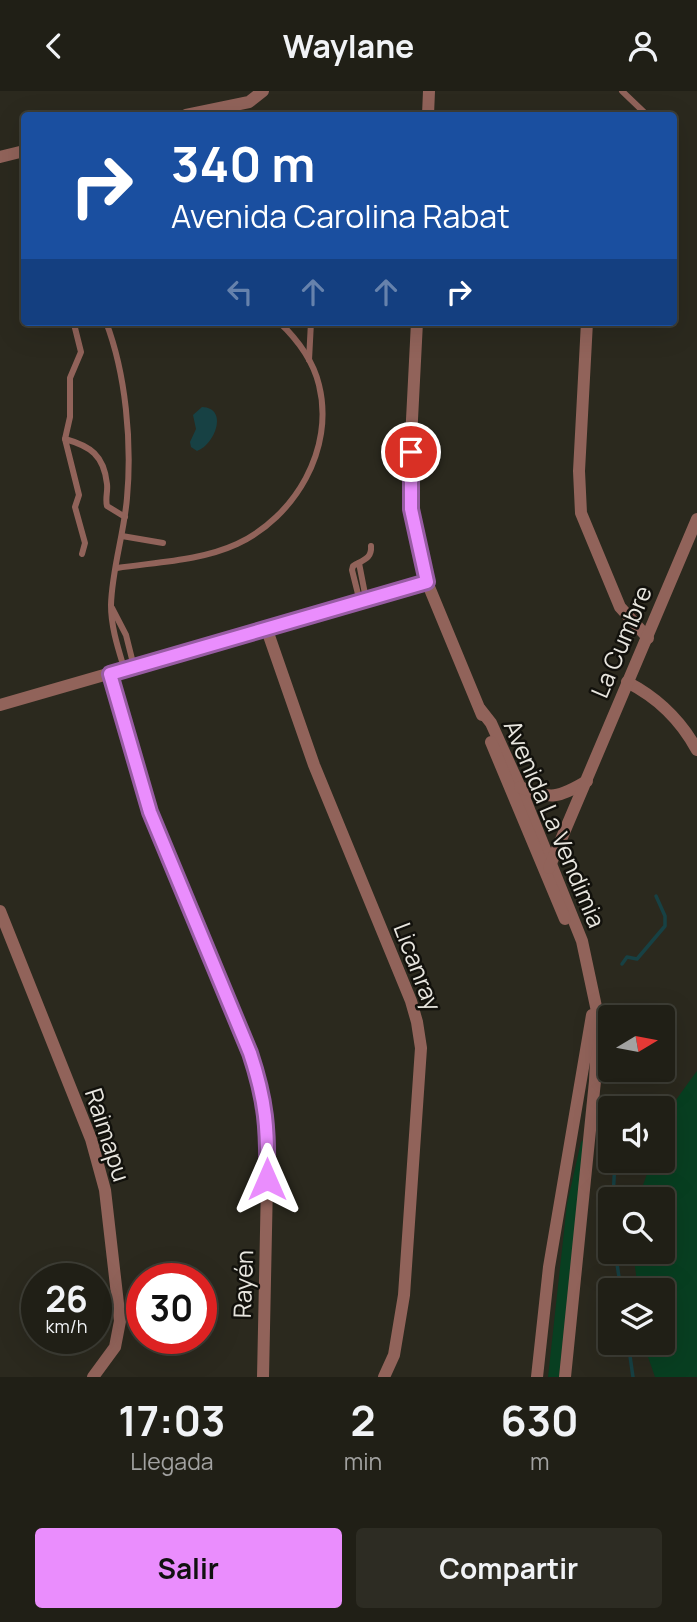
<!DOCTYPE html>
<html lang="es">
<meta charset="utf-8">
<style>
:root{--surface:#201f16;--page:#2d2c23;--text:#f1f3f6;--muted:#a2a2a1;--line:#3d3d35;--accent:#ea8dfd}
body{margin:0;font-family:Manrope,sans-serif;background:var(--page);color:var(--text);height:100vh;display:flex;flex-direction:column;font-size:26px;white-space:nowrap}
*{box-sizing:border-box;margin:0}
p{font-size:23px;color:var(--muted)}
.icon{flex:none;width:38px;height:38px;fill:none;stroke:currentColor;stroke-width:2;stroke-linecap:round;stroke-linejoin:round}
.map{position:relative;height:1286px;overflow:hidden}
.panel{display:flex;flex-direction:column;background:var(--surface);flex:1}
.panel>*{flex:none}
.banner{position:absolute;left:21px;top:21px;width:656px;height:214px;border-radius:7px;box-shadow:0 7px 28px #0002,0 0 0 2px var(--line);background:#1a4fa0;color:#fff;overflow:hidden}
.needle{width:46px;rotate:80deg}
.tools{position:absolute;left:598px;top:914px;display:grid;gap:14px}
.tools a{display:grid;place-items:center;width:77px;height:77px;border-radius:7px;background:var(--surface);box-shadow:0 7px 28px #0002,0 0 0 2px var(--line);font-size:35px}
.speed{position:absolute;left:21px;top:1172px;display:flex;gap:14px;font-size:35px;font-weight:700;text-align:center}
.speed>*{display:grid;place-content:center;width:91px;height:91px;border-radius:50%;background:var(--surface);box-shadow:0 7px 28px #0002,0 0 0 2px var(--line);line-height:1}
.speed small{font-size:18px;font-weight:400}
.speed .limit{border:10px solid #d22;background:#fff;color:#111}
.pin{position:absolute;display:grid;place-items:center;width:60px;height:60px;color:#fff;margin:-30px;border:4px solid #fff;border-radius:50%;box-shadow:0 2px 7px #0007}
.me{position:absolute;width:77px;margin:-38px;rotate:0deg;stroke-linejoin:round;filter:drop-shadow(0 0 5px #0008)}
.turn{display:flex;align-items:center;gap:24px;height:147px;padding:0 35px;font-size:32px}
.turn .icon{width:91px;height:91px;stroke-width:2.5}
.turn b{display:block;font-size:49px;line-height:60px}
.lanes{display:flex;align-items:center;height:66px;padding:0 35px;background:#0003;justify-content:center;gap:35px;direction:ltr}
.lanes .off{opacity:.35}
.eta{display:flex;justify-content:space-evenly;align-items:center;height:119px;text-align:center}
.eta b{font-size:42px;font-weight:700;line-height:49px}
.button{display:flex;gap:14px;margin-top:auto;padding:14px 35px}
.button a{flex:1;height:80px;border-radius:7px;background:var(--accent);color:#111;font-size:28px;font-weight:700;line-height:80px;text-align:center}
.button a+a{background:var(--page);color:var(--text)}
header{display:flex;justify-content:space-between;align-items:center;height:91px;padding:0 35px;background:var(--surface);font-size:32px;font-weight:700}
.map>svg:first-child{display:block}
.green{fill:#083f21}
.water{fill:#174144}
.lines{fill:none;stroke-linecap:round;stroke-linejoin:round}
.stream{stroke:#174144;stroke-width:3.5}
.lane{stroke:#91635a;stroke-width:6}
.street{stroke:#91635a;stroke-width:12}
.route-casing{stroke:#985ca4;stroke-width:18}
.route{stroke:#ea8dfd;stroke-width:12}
.labels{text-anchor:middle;stroke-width:5;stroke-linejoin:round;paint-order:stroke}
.street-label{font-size:24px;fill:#e8e6df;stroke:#12110c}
</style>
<header><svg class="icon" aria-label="back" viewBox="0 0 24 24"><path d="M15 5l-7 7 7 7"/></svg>Waylane<svg class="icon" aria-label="person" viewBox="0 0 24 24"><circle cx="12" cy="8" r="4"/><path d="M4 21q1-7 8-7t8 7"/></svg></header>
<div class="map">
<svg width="697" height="1286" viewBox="0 0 697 1286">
<rect width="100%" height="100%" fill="#2b291e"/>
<g class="green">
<path d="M697,980V1286H655L648,1266L646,1251H663V1199H638L633,1160H663V1108H638L652,1069H663C663,1022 670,1017 697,980Z"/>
<path d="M584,1048L559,1286H548L567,1113L581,1051Z"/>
</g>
<path class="water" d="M202,316C229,317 215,354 197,360L191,356L190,351L196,338L193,324Z"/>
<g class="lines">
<g class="stream">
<path d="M622,873L627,866L637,868L665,835V825L656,805"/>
<path d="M613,1108L615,1069"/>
<path d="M615,1160L621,1199"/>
<path d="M628,1251L633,1286"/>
</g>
<g class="lane">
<path d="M622,0L647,24"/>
<path d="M106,231C126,283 132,352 127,407C124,443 112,478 111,514C111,536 118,557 124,577"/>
<path d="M74,233L81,261L70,287V326L65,348L79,404L75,416L85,452L82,463"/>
<path d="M309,269L311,231"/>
<path d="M65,348C90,355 104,364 107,393C108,401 105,407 107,415L125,426"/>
<path d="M122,445L163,452"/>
<path d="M359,472L366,508"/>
<path d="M117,477C156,471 200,470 237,453C295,426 335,358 319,294C313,269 297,248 279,231"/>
<path d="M360,511L352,479L353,475C363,469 372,468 371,455"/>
<path d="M112,517L126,544L134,576"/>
</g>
<g class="street">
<path d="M186,24L249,11L263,0"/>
<path d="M428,24L429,0"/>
<path d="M0,66L24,60"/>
<path d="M417,231L409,387L413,429L427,491L482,624"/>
<path d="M587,231L579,380L581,422L620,516L648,547"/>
<path d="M267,539L314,674L411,910L417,931L421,957L404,1204L394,1264L384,1286"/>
<path d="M110,583L150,721L250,962L264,1007L268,1043L263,1286"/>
<path d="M627,591C658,607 680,628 697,659"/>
<path d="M0,614L427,491"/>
<path d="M480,618L491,632L520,696L582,850L598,925L595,990L565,1286"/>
<path d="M491,651L565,828"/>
<path d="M520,696C550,709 559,707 587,690"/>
<path d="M549,777L697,428"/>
<path d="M0,820L91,1048L105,1099L120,1230L115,1256L93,1286"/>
<path d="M537,1286L549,1176L592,924"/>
</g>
</g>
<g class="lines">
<defs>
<path id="route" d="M267,1088C268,1038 266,1010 250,962L150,721L110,583L427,491L411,418V361"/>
</defs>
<use href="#route" class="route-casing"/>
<use href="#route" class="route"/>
</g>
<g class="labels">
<g class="street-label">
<text transform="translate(622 551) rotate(-67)" y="8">La Cumbre</text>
<text transform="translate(554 733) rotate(67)" y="8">Avenida La Vendimia</text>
<text transform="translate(417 876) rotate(69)" y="8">Licanray</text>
<text transform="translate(107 1044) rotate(72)" y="8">Raimapu</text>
<text transform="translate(244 1193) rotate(-88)" y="8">Rayén</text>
</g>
</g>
</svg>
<div class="tools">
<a><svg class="needle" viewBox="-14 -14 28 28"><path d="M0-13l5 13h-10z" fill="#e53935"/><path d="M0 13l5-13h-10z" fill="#a2a2a1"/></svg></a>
<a><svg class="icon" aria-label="sound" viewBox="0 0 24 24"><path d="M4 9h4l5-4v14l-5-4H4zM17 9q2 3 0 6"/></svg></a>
<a><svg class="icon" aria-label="search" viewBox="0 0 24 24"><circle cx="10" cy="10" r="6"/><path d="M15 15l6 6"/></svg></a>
<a><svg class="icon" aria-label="layers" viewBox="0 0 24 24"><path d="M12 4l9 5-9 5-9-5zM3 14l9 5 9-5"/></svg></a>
</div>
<div class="speed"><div>26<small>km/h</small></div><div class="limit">30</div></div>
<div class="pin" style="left:411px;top:361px;background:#d93025"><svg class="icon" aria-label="arrive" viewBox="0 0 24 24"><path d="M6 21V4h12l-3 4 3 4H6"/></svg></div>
<svg class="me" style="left:267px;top:1088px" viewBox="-20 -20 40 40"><path d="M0-17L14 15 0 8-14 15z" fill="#ea8dfd" stroke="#fff" stroke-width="4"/></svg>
<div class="banner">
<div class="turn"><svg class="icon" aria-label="right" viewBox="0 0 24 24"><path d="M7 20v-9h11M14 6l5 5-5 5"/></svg><div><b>340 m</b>Avenida Carolina Rabat</div></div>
<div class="lanes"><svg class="icon off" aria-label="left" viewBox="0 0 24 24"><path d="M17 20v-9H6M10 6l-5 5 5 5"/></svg><svg class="icon off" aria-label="ahead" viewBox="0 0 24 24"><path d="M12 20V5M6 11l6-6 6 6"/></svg><svg class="icon off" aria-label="ahead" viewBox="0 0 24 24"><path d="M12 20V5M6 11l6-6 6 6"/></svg><svg class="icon" aria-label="right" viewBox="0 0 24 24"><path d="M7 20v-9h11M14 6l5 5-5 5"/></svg></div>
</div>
</div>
<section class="panel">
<div class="eta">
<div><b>17:03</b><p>Llegada</p></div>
<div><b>2</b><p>min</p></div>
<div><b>630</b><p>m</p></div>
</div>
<div class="button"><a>Salir</a><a>Compartir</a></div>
</section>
